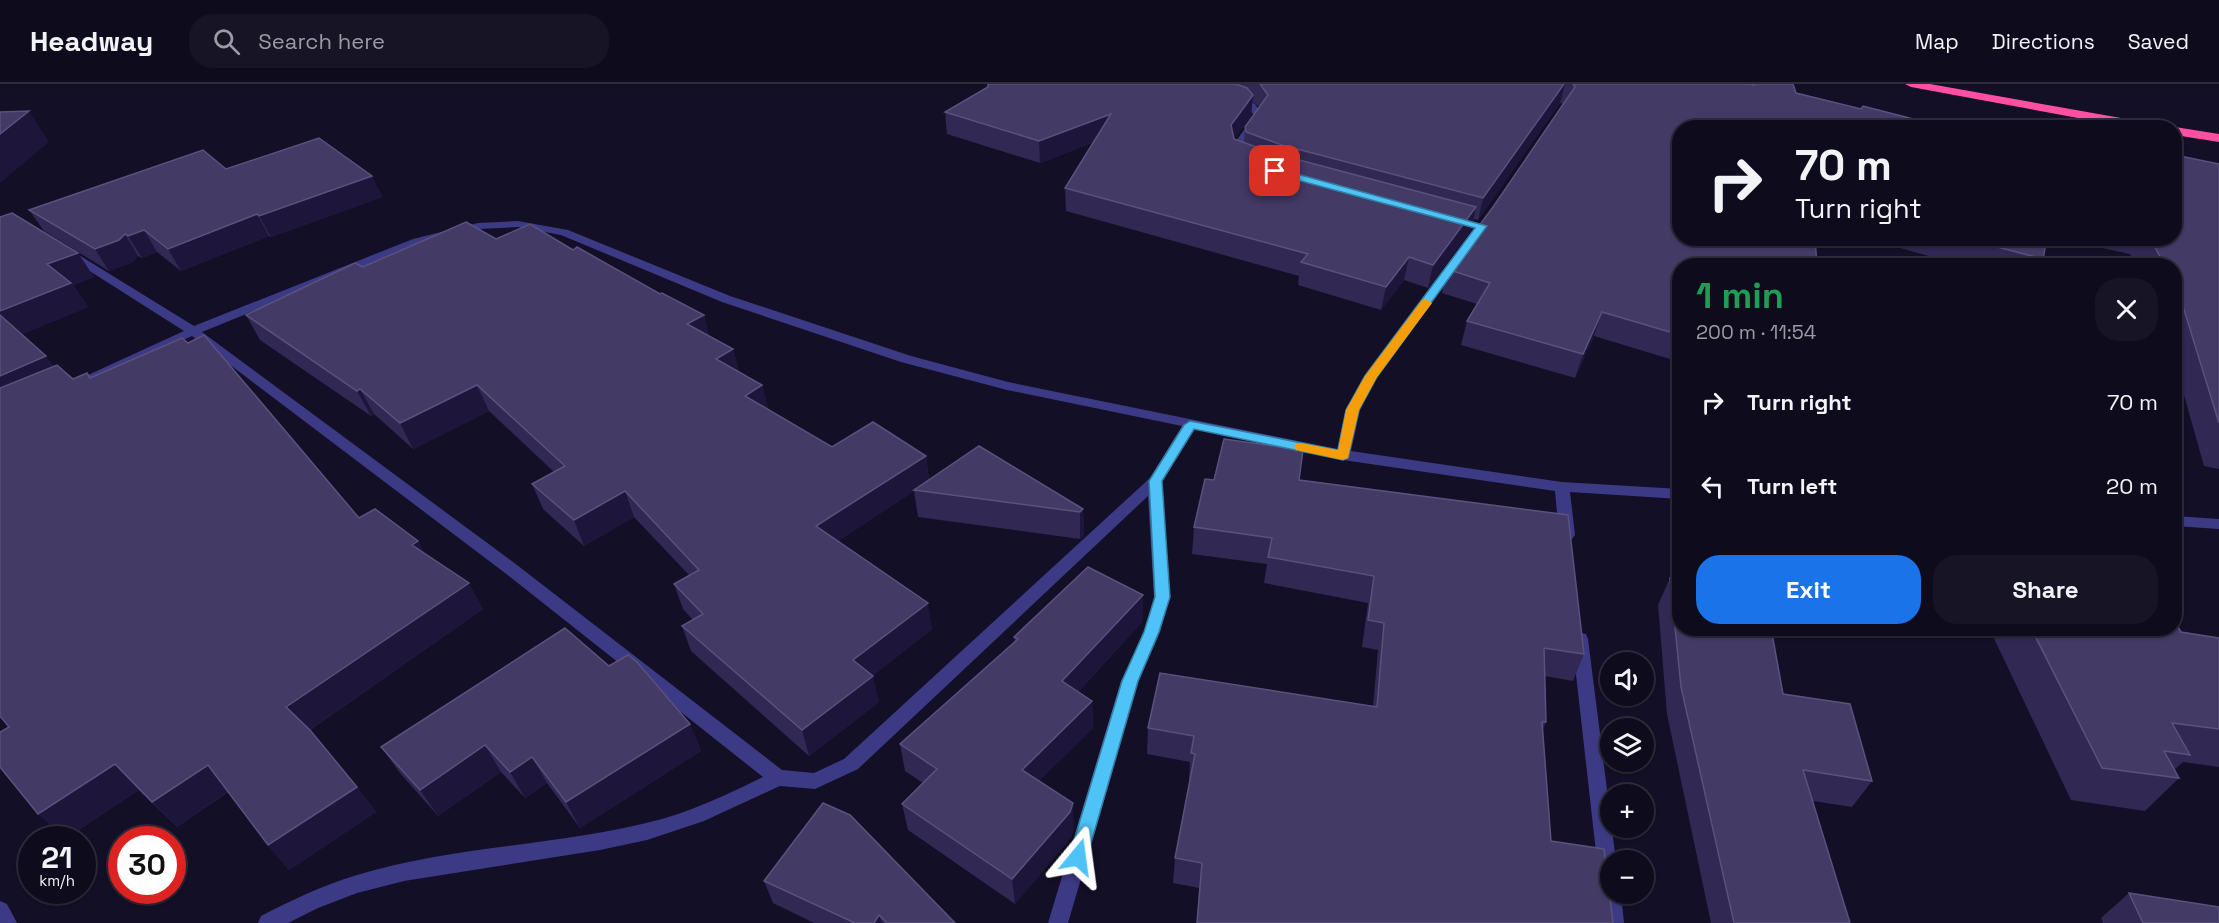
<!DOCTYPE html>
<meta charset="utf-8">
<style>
:root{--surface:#0e0b1c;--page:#171425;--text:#f1f3f6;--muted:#9b9ba3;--line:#2e2b3b;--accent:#1a73e8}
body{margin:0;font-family:"Space Grotesk",sans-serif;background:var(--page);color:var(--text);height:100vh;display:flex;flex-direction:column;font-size:22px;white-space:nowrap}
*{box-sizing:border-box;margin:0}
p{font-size:20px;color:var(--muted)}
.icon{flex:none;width:33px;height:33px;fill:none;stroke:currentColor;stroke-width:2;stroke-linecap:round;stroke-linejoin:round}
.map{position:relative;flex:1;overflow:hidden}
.panel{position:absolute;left:1672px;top:174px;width:510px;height:378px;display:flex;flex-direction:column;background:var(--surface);border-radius:24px;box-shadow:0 2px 4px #0004,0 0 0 2px var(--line)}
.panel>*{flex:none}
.top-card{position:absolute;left:1672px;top:36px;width:510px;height:126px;border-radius:24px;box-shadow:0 2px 4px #0004,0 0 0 2px var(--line);background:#0e0b1c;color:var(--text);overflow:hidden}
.controls{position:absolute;left:1600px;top:568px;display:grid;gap:12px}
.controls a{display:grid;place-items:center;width:54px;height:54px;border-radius:50%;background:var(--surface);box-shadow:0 2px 4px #0004,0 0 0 2px var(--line);font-size:30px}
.speed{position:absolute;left:18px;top:742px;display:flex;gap:12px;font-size:30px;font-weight:700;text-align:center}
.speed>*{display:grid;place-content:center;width:78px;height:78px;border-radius:50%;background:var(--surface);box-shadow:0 2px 4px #0004,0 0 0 2px var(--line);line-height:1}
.speed small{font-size:15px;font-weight:400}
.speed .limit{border:9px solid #d22;background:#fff;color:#111}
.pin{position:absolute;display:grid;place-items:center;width:51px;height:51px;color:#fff;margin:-26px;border-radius:12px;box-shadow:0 3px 9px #0006}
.me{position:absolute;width:66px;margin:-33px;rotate:16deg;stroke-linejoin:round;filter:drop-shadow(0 0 4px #0008)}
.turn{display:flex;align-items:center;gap:21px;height:126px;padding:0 24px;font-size:27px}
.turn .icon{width:78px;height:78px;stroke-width:2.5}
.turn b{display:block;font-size:42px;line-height:51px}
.round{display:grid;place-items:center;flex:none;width:63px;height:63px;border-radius:24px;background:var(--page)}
.overview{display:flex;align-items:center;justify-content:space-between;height:102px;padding:0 24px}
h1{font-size:36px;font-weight:700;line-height:45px;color:#1e9e55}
.cta{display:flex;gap:12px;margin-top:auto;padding:12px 24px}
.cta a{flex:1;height:69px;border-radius:24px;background:var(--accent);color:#fff;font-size:24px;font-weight:700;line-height:69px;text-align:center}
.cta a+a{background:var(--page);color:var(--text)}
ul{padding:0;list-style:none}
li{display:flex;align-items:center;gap:18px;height:84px;padding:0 24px}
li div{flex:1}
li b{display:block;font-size:22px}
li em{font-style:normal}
header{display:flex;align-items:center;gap:36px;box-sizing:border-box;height:84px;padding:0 30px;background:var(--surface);border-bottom:2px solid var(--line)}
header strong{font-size:28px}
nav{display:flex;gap:33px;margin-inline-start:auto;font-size:21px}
.search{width:420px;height:54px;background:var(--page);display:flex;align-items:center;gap:15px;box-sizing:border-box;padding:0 21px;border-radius:24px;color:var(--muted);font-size:22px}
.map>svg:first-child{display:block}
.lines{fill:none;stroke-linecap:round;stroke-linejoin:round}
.street{fill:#3d3a85;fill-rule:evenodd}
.highway{fill:#ff4fa3;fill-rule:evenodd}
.wall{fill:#312854;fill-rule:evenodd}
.shaded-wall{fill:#1d163a}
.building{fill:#433a66;stroke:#5a527e;stroke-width:1.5}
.route{fill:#4fc3f7;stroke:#337fa1;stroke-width:1.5}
.slow{fill:#f59e0b}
</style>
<header>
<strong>Headway</strong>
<div class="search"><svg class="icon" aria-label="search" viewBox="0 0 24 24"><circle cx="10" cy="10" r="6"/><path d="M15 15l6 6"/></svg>Search here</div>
<nav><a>Map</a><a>Directions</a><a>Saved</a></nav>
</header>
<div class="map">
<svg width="2219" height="839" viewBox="0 0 2219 839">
<rect width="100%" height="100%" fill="#130f26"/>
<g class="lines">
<g class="street">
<path d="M1236,12L1255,20L1264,32L1241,64L1240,69L1243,74L1238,77L1234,76L1230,69L1231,64L1254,32L1249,24L1233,17L1231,15Z"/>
<path d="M518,137L568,146L730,212L911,272L1008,298L1337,365L1346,326L1364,292L1452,175L1456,173L1462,177L1377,293L1360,326L1351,367L1562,398L1680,405V415L1570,408L1575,451L1572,455H1562L1559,451L1555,407L1343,376L1195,345L1162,397L1170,513L1160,548L1139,597L1068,839H1048L1121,597L1144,548L1154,513L1148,412L858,685L815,705L780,702L704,737L647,756L600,766L404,797L357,809L318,824L288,839H258L261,832C292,816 323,801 357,791C456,761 562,762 662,735C697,725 730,709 763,693L505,489L192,252L76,305L71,306L64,302L184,247L66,172V168H74L194,242L413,155L478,139ZM518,143L561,151L722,218L901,278L1007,306L1182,342L1150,394L844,675L814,689L782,686L517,481L202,248L421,159L478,145Z"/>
<path d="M2175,432L2219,435V445L2175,442Z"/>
<path d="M1580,549L1586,550L1588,555L1616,777H1611V810H1621L1624,839H1604L1572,555L1574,550Z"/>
<path d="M0,817L7,820L17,839H0Z"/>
</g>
<g class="highway">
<path d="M1905,0H1930L2155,40L2161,44H2132L1911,3Z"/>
<path d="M2175,43L2219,50V58L2175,51Z"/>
</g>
</g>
<g class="wall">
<path d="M987,0H1793L1796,9L1861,25L1917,36L1680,182V278L1594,252L1575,294L1461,261L1467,237L1477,220L1442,209L1447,185L1493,123L1563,20L1560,19L1478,136L1474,135L1471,146L1428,204L1404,196L1381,226L1298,201L1299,192L1066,127L1065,104L1094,58L1040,79L947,50L945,28L987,3ZM1252,18L1260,23L1245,43L1244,59L1234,55L1251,32Z"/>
<path d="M2219,80V385L2204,382L2175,279V182H2136L2130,170L2056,154H2175Z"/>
<path d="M226,85L372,92L382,113L271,153L269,152L181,187L157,168L142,174L138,172L133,178L109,187L44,147L29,126Z"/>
<path d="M12,129L78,169L94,193L73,201L88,223L22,250L54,282L73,295L90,294L359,434L418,457L424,469L483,525L310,646L357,703L376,728L289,786L268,761L228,708L177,743L139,706L65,755L9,643Z"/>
<path d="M1865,154H2047L2043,175L2039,182H1964Z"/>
<path d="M496,155L573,166L704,231L709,252L733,265L739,288L762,301L768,325L832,363L926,372L929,396L1083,425L1084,452L1080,455L918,433L914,407L838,457L932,545L872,592L879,618L809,672L691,567L682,542L693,536L683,525L674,500L689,491L634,433L584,462L543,425L532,400L554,388L489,327L413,365L374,330L371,332L260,256L246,231L363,183Z"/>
<path d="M1214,396H1299L1584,570L1573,597L1545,592L1546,638L1543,645L1551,757L1613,839H1197L1199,804L1173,799L1175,774L1190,695H1189L1190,678L1147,670L1148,644L1373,622L1378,566L1362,563L1368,519L1264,499L1267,480L1192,470L1194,443Z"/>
<path d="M1670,494L1783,610L1872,697L1852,723L1813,717L1850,839H1711L1667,630L1658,521Z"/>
<path d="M1143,511L1142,538L1078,608L1092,617L1093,644L1039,697L1074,745L1071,754L1015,820L908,746L902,720L923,699L905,687L900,660L1015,558L1014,553Z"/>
<path d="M1989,544H2175L2181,548L2219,554V683L2183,678L2174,686L2179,694L2145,727L2071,716Z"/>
<path d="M609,582L690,640L701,667L580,744L547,699L525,714L501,688L438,732L400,689L381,663Z"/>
<path d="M764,797L955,839H814L773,819Z"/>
<path d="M2129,809L2219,839H2103L2101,834Z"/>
</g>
<g class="shaded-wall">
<path d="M1564,0H1565L1560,19L1478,136L1483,114Z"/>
<path d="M1253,11L1251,32L1229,63L1231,41Z"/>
<path d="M29,27L49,58L0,99V50Z"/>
<path d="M1111,30V51L1040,79L1039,57Z"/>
<path d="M372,92L382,113L271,153L259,132Z"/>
<path d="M1476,123L1471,146L1428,204L1433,181Z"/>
<path d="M257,130L269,152L181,187L168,165Z"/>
<path d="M144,146L157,168L142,174L128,152Z"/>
<path d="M125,150L138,172L133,178L109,187L95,165Z"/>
<path d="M78,169L94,193L73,201L88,223L16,253L0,232V227L47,180Z"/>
<path d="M1409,173L1404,196L1381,226L1386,203Z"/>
<path d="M1602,228L1594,252L1575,294L1583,270Z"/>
<path d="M704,231L710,255L687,240Z"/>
<path d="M733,265L740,290L716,275Z"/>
<path d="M46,272L65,297L0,326V292Z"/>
<path d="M477,301L489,327L413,365L400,339Z"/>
<path d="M762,301L769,326L745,312Z"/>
<path d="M360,305L374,330L371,332L357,307Z"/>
<path d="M926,372L929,397L914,406V407L822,468L816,442Z"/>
<path d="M625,407L634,433L584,462L574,436Z"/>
<path d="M1083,425L1084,452L1080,455V428Z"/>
<path d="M418,457L432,483L412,461Z"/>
<path d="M469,499L483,525L305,649L286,623Z"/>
<path d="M1143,511L1142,538L1063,624L1062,597Z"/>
<path d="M928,519L932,545L859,602L853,576Z"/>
<path d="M873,592L879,618L809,672L802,646Z"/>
<path d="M1092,617L1093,644L1024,712L1022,686Z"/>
<path d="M690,640L701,667L580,744L566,718Z"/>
<path d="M485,661L501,688L438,732L420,706Z"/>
<path d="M532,673L547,699L525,714L510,688Z"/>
<path d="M115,680L139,706L65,755L38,730Z"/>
<path d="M208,681L230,706L177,743L152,718Z"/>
<path d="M357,703L376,728L289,786L268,761Z"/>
<path d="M1073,719L1074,745L1071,754L1015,820L1012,795Z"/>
<path d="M879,831L882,839H874Z"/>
</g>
<g class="building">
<path d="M988,0H1236L1247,4L1253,11L1231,41L1234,55L1273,69L1476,123L1433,181L1409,173L1386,203L1301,178L1308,170L1065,104L1111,30L1039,57L945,28L988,3Z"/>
<path d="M1260,0H1564L1483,114L1282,61L1246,48L1245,43L1268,11Z"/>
<path d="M1573,0H1750L1754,1V0H1793L1796,9L1861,25L1863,22L1917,36L1915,38L1938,44H1680V154H1815L1817,182H1680V251L1602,228L1583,270L1467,237L1490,199L1447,185L1493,123L1575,3Z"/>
<path d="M29,27L0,50V28Z"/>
<path d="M319,54L372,92L259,132L257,130L168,165L144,146L128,152L125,150L119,156L95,165L29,126L203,66L226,85Z"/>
<path d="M2175,71L2219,80V339L2177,203L2175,199V182H2165L2150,154H2175Z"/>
<path d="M12,129L78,169L47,180L71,199L0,227V133Z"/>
<path d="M466,138L496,155L530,140L573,166L577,163L660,210L662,209L704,231L687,240L733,265L716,275L762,301L745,312L832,363L873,338L926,372L816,442L928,519L853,576L873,592L802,646L682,542L703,530L674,500L699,486L625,407L574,436L532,400L565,382L477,301L400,339L360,305L357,307L246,231L355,179L363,183Z"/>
<path d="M1963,154H2047L2043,175Z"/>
<path d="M0,231L46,272L0,292Z"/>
<path d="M204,251L359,434L375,425L418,457L412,461L469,499L286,623L310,646L357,703L268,761L208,681L152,718L115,680L38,730L0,683V648L9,643L0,632V304L57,281L73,295L87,289L90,294L182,254L188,259Z"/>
<path d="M1224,355L1303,366L1299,396L1568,431L1584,570L1544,564L1546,638H1542L1551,757L1604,765L1613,839H1197L1202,779L1175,774L1195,670L1191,669L1194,652L1148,644L1160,589L1377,623L1384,539L1368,536L1374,492L1268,473L1272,454L1194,443L1205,395L1214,396Z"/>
<path d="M979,362L1083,425L1080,428L914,406Z"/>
<path d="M1088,483L1143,511L1062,597L1092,617L1022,686L1073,719L1070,728L1012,795L902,720L937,685L900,660L1018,555L1014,553Z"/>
<path d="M1670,494L1680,496V544H1771L1783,610L1850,620L1872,697L1803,686L1850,839H1734L1681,603Z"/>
<path d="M2175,538L2181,548L2219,554V645L2172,639L2190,671L2164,667L2179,694L2102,684L2031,544H2175Z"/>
<path d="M565,544L609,582L628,571L637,578L690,640L566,718L532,673L510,688L485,661L420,706L381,663Z"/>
<path d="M823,719L850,731L955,839H887L879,831L874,839H855L764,797Z"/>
<path d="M2129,809L2219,823V839H2143Z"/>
</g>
<path class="route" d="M1275,84L1487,142L1377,293L1359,326L1348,374L1343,376L1194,345L1162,397L1170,513L1159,548L1138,597L1087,773L1084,779L1078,781L1071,779L1069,773L1122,597L1144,548L1155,513L1149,397L1184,341L1190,337L1338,366L1346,326L1365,292L1475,144L1271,89V85Z"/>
<path class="slow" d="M1426,215L1432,219L1377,293L1359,326L1348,374L1343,376L1296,366L1294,363L1296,360L1301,359L1338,366L1346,326L1365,292L1422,216Z"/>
</svg>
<div class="controls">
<a><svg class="icon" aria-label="sound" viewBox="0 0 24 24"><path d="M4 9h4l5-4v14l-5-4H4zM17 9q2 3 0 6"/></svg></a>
<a><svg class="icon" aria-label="layers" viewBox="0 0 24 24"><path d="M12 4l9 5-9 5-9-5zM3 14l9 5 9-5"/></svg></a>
<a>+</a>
<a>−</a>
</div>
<div class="speed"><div>21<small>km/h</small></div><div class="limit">30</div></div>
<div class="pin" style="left:1275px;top:87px;background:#d93025"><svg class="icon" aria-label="arrive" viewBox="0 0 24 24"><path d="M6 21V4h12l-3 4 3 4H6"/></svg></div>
<svg class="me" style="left:1078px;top:773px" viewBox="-20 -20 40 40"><path d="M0-17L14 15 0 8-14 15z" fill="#4fc3f7" stroke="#fff" stroke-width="4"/></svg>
<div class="top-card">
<div class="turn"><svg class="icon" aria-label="right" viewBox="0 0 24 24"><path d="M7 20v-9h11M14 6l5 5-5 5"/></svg><div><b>70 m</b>Turn right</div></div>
</div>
<section class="panel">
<div class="overview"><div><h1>1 min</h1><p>200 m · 11:54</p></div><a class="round"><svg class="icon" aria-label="close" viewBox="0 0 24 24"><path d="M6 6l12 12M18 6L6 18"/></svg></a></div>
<ul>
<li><svg class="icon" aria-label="right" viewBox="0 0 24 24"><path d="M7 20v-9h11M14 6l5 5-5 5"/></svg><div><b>Turn right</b></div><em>70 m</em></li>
<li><svg class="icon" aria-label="left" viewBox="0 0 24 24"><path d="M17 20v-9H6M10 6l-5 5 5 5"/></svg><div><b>Turn left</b></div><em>20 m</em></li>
</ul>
<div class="cta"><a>Exit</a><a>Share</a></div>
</section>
</div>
